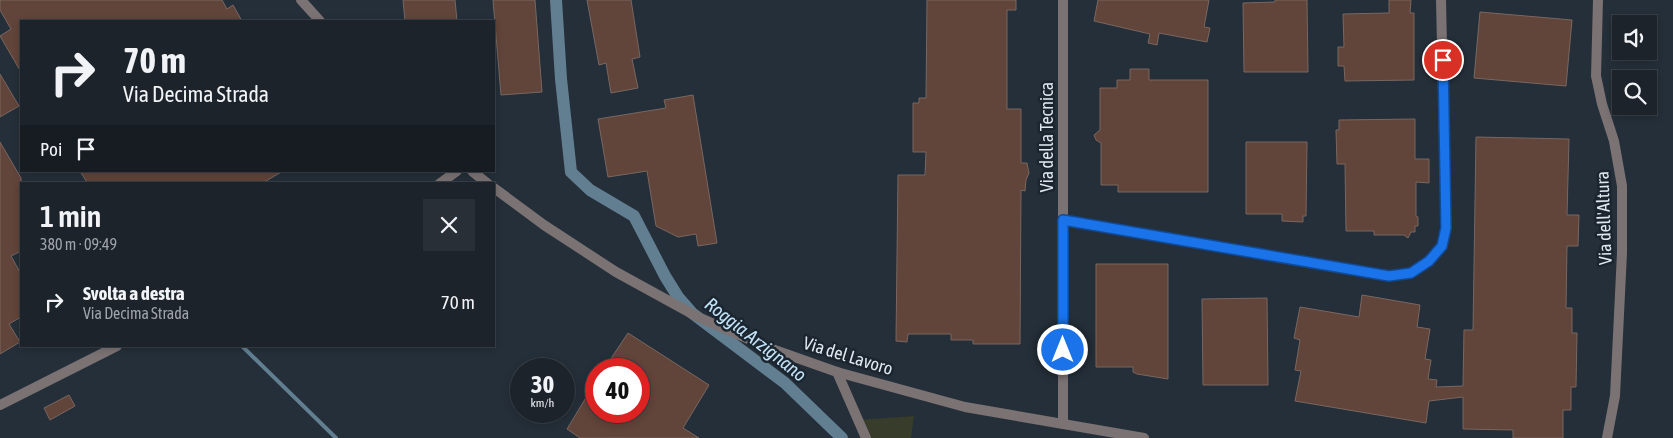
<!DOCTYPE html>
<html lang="it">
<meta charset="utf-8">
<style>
:root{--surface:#1c232b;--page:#292f37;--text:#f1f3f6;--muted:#a0a4a9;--line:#3a4047}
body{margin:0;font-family:"Asap Condensed",sans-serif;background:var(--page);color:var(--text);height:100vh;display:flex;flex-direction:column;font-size:19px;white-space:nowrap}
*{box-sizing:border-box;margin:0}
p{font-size:16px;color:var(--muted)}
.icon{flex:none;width:28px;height:28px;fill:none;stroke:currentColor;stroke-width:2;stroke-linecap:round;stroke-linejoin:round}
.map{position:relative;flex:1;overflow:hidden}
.sheet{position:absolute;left:20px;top:182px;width:475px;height:165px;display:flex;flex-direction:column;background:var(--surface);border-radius:0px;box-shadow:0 2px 8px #0003,0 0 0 1px var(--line)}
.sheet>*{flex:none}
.guide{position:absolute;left:20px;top:20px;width:475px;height:152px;border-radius:0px;box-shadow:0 2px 8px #0003,0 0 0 1px var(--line);background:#1c232b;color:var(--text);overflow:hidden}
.buttons{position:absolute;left:1612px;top:15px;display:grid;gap:10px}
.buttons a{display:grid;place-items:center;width:45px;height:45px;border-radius:0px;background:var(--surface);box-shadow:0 2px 8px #0003,0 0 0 1px var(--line);font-size:25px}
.speed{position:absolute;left:510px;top:358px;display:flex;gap:10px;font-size:25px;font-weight:700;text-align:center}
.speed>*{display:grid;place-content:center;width:65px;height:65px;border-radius:50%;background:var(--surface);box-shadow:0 2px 8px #0003,0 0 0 1px var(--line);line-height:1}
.speed small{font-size:12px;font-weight:400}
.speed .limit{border:8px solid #d22;background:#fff;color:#111}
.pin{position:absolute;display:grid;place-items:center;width:42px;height:42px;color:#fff;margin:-21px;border:2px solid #fff;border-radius:50%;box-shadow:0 1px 5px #0007}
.me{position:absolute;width:55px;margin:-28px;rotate:0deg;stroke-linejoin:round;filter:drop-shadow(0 0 4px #0008)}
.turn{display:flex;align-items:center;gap:18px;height:105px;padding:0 20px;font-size:22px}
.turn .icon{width:65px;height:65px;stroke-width:2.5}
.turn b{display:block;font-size:35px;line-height:42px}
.then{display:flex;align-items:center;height:48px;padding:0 20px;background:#0003;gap:10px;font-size:19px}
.round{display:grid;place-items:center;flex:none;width:52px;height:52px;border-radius:0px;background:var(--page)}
.head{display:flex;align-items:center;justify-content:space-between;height:85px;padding:0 20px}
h1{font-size:30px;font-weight:600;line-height:38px}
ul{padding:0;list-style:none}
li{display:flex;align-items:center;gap:15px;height:70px;padding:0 20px}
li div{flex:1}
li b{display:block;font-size:19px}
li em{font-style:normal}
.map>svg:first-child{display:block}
.green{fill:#373c2b}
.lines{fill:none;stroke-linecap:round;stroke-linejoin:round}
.stream{stroke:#627f92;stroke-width:4}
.canal{stroke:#627f92;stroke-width:12}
.building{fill:#61443a;stroke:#786761}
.minor{stroke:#7a7273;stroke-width:10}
.tertiary{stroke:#7a7273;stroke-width:10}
.route-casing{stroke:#114b97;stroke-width:12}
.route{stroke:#1a73e8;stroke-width:9}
.labels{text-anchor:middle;stroke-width:5;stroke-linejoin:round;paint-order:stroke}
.street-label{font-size:18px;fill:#e0e7ee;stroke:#1b252f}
.water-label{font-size:19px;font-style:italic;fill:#c2e2f7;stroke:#1b252f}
</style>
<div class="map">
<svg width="1673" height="438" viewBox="0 0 1673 438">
<rect width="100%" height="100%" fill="#252f39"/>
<path class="green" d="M914,416L911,438H860L858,420Z"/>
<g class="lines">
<path class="stream" d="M242,346L336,438"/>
<path class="canal" d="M556,0L561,79L571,172L590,190L634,216L665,276L678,297L692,313L785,383L842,438"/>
</g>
<g class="building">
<path d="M0,0H222L227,9L233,5L242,21H21V72L0,36L11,29L0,10Z"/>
<path d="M403,0H455L457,21H405Z"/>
<path d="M493,0H535L542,92L501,95Z"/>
<path d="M587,0H631L640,57L632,59L638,88L611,93L606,63L599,65Z"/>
<path d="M927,0H1016V10H1007V109H1021V163H1027L1029,173L1026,180L1025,191L1021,190L1020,344H973V340H951V334H908L907,342L896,341L898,175H925L926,152H913V103H919V98H926Z"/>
<path d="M1098,0H1209L1204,27L1210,28L1207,42L1159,33L1157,45L1148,43L1150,34L1094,21Z"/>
<path d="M1275,0H1307L1308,72H1244L1243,3L1275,2Z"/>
<path d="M1389,0H1411L1410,13H1414V80L1345,81L1344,66H1338V47H1344L1343,14L1389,13Z"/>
<path d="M1480,12L1572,20L1566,86L1474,78Z"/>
<path d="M1130,69H1149V80H1208V192H1118V185H1101V143L1096,140L1094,135L1100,130V88H1117V80H1130Z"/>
<path d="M0,74L19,106L0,117Z"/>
<path d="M693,95L717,243L698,246L696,234L678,237L656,226L647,171L608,177L598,119L666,108L664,100Z"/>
<path d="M1415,119V159H1429V183L1416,182V216L1418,217V226H1415V232H1411L1408,238L1404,235H1374V231H1346L1345,164H1337L1336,130H1339V120Z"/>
<path d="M1476,137L1569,139L1567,215H1579L1578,246H1567L1566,308H1572V333H1577L1576,387H1571V410H1563V438H1513V430L1463,429V397L1429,401L1426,423L1295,401L1301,371L1295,370L1300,340L1294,338L1300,307L1359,317L1362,295L1420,305L1417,327L1430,329L1425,359L1431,360L1428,379L1437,380L1436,387L1463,386L1464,330H1473Z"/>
<path d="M0,142L21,178V251L11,256L21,274V317L9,324L20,342L0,354Z"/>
<path d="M1246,142H1307L1306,216H1303V222L1282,221V214H1246Z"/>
<path d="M80,171H283L261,184H88Z"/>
<path d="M1096,264H1168V379L1137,374L1133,372V367H1096Z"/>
<path d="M1267,298L1268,385H1203L1202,299Z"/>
<path d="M628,333L709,385L683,428L699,438H580L567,429L596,381V411H639V369H604Z"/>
<path d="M69,395L75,406L50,420L44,408Z"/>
</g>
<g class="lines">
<g class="minor">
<path d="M439,184L457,171"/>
<path d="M1063,220L1389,276L1411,273L1429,261L1442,246L1446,228L1441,0"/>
<path d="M837,372L866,438"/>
<path d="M0,405L117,346"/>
</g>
<g class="tertiary">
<path d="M301,0L320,21"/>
<path d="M1598,0L1596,76L1602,104L1614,141L1622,186V253L1615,396L1607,438"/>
<path d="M472,171L488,184"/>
<path d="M494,188L544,225L616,272L698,317L769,348L837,372L965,407L1144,438"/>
<path d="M1063,424V0"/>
</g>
</g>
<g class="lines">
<defs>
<path id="route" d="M1063,350V220L1389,276L1411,273L1429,261L1442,246L1446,228L1443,60"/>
</defs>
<use href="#route" class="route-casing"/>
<use href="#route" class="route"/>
</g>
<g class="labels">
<g class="street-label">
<text transform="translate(1047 137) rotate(-90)" y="6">Via della Tecnica</text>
<text transform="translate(1604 218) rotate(-92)" y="6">Via dell'Altura</text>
<text transform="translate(848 356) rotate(17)" y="6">Via del Lavoro</text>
</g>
<g class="water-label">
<text transform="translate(756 339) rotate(38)" y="7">Roggia Arzignano</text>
</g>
</g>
</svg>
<div class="buttons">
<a><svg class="icon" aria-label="sound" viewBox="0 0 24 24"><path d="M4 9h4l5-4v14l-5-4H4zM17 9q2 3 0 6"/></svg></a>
<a><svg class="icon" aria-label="search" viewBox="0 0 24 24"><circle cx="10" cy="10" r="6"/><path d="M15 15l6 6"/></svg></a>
</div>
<div class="speed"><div>30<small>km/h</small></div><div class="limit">40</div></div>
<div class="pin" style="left:1443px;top:60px;background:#d93025"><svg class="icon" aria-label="arrive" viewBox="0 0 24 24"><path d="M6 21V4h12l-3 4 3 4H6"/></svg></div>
<svg class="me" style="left:1063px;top:350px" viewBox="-20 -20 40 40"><circle r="17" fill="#1a73e8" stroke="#fff" stroke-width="3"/><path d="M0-11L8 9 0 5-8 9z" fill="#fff"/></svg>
<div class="guide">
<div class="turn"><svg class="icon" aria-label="right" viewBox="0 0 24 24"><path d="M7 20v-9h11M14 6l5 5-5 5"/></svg><div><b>70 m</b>Via Decima Strada</div></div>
<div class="then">Poi<svg class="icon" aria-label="arrive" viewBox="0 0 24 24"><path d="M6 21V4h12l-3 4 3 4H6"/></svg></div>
</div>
<section class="sheet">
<div class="head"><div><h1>1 min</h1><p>380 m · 09:49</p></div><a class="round"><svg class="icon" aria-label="close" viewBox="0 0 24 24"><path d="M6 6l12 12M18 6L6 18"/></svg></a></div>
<ul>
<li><svg class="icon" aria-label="right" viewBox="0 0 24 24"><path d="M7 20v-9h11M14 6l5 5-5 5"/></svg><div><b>Svolta a destra</b><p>Via Decima Strada</p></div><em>70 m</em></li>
</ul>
</section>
</div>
